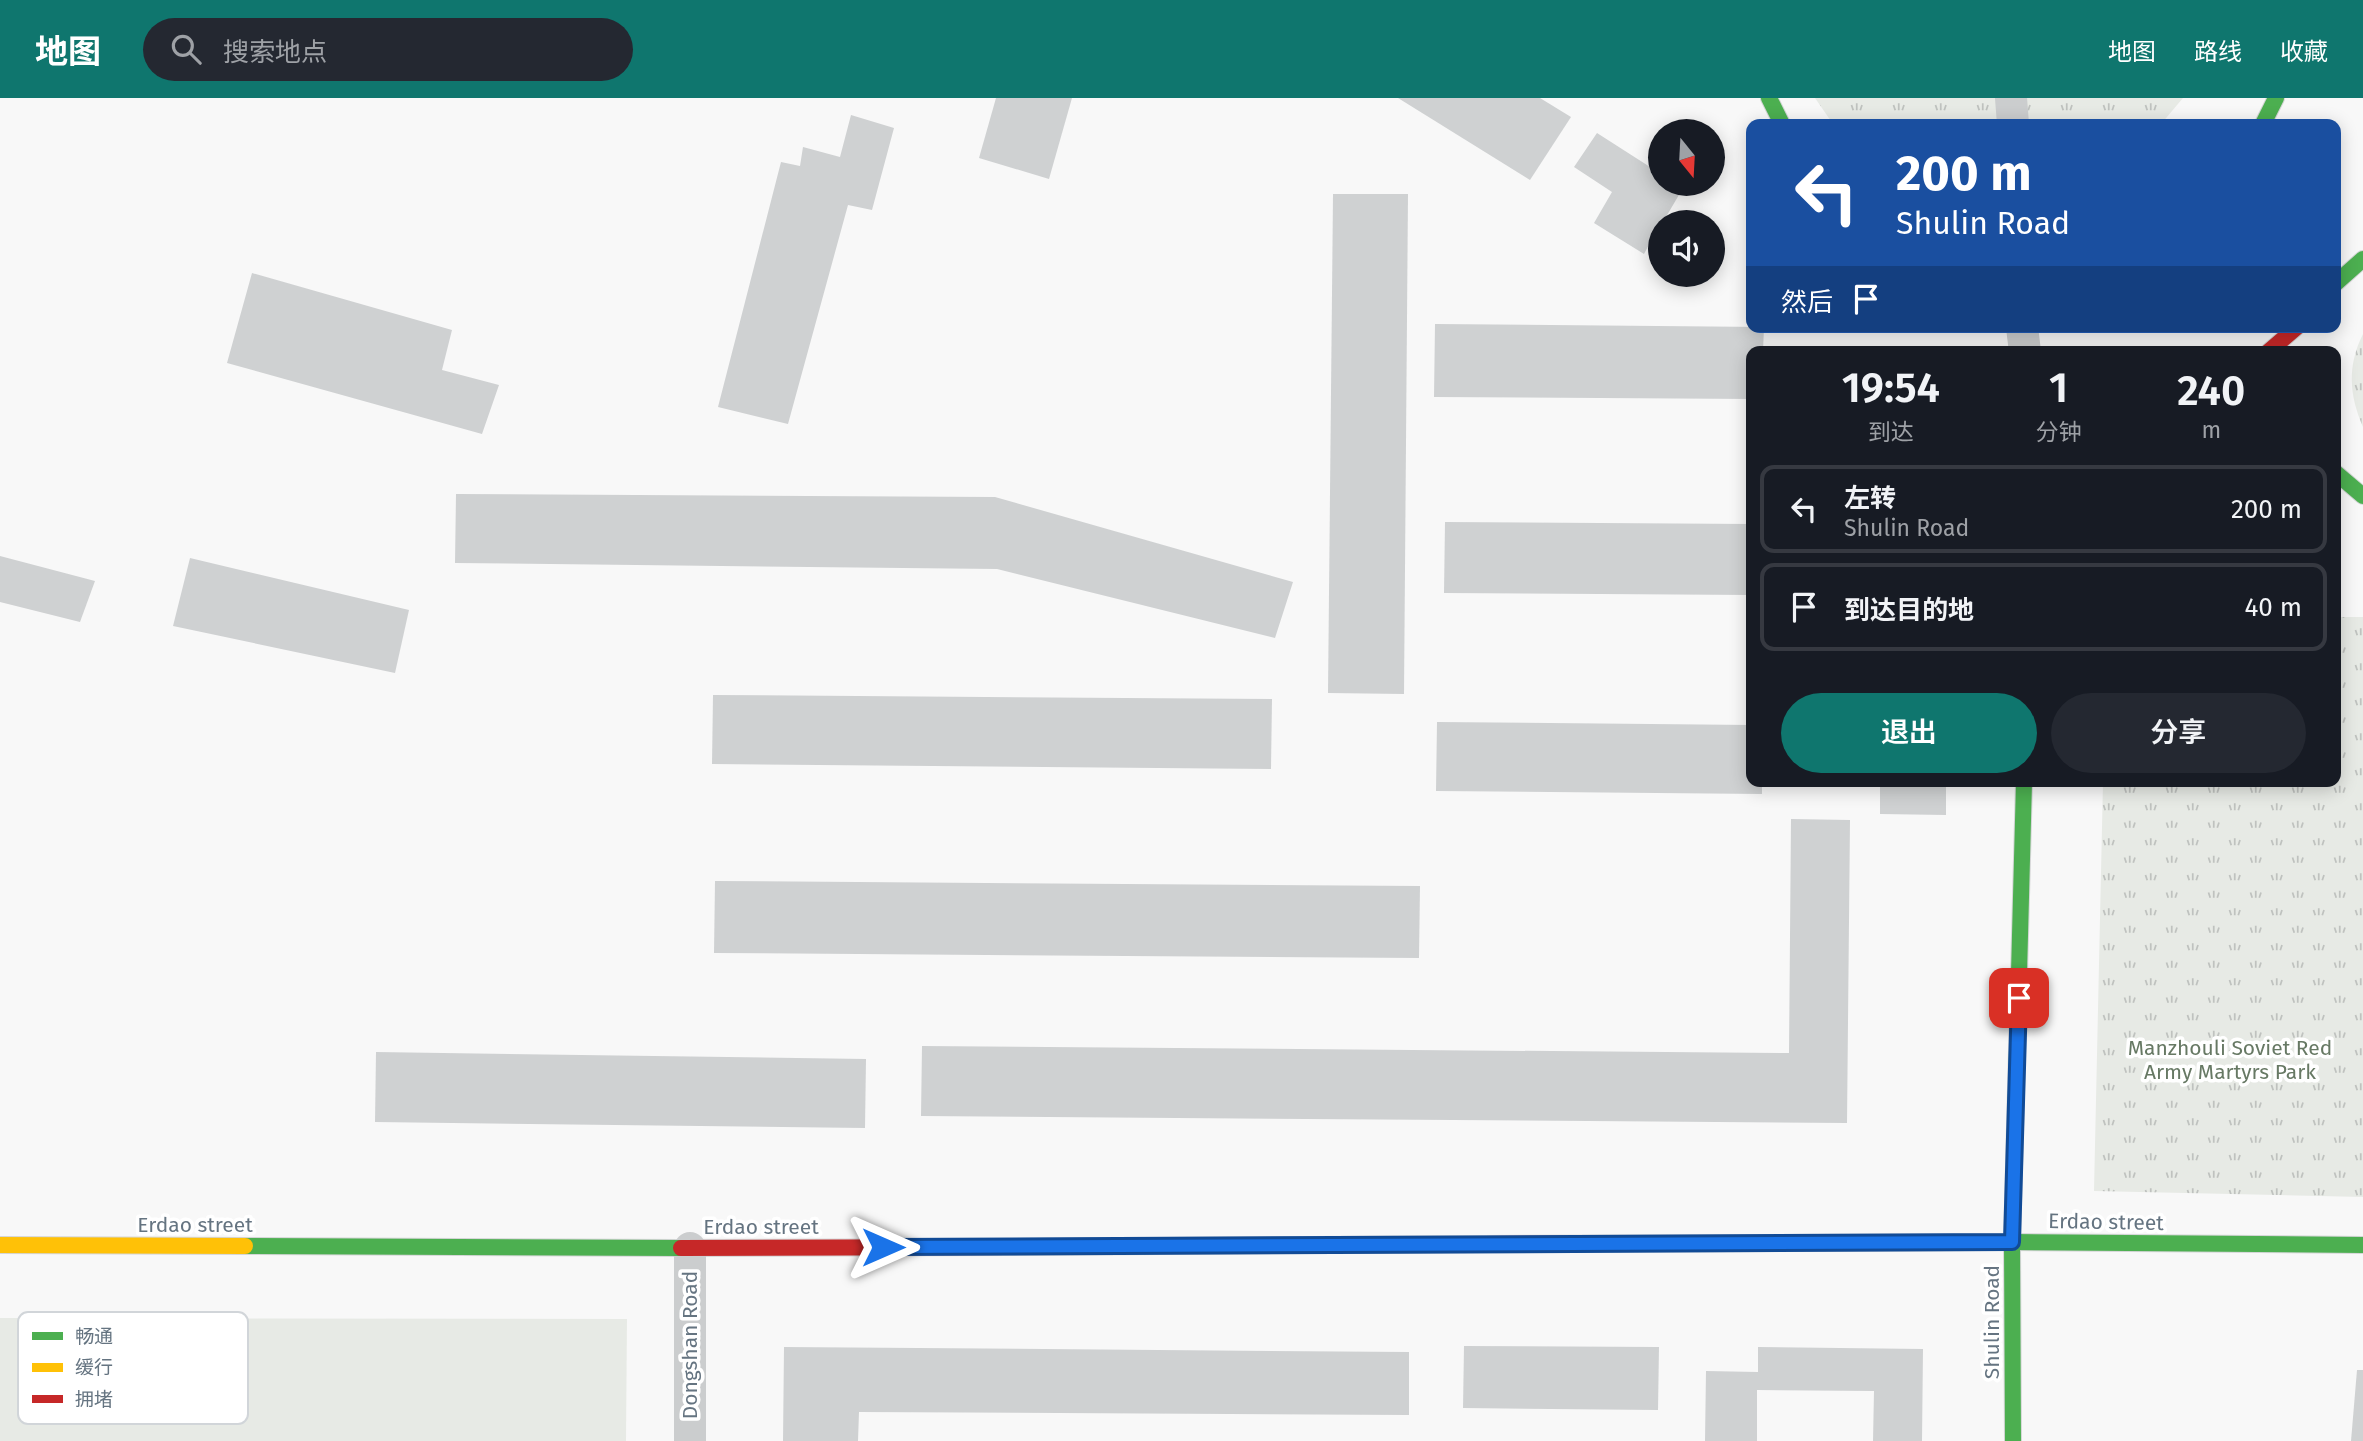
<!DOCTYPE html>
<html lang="zh">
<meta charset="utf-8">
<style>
:root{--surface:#171b24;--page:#242831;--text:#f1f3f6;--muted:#9ea1a6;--line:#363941;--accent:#0f766e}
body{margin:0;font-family:"Fira Sans","Noto Sans SC",sans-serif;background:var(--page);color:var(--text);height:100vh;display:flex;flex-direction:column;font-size:26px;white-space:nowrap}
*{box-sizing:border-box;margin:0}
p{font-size:23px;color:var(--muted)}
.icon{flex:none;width:38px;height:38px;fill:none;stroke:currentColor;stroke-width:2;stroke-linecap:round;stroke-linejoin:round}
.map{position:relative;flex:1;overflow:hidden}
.side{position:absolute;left:1746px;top:248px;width:595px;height:441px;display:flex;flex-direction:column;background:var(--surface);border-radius:14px;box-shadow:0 4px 18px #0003}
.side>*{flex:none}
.top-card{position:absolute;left:1746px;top:21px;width:595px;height:214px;border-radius:14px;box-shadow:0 4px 18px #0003;background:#1a4fa0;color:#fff;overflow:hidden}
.needle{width:46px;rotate:162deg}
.buttons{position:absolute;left:1648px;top:21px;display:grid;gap:14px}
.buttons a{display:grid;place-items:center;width:77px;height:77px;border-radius:50%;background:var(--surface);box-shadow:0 4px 18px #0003;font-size:35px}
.pin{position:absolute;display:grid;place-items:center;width:60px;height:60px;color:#fff;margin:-30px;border-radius:14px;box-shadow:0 4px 10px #0006}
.me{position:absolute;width:77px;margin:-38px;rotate:90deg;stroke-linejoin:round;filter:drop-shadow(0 0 5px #0008)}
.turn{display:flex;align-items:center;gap:24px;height:147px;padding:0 35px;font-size:32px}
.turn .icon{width:91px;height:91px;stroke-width:2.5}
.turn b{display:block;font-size:49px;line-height:60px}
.then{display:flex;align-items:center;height:66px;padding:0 35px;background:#0003;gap:14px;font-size:26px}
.eta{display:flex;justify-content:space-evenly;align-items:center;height:119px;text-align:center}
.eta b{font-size:42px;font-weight:600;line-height:49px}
.cta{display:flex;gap:14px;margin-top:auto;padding:14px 35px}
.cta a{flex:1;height:80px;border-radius:42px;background:var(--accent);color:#fff;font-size:28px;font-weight:600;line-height:80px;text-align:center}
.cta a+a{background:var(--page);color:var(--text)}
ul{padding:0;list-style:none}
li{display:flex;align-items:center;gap:21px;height:88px;margin:0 14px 10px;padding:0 21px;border:4px solid var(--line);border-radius:14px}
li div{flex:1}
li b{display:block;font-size:26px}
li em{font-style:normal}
header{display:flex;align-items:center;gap:42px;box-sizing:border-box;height:98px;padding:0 35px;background:var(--accent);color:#fff}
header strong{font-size:33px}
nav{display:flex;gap:38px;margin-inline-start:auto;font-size:24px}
.search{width:490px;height:63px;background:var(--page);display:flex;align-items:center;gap:18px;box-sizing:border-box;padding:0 24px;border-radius:38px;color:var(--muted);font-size:26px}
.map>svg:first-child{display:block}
.grass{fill:url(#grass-tufts)}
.pitch{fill:#e7eae5}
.building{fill:#cfd1d2}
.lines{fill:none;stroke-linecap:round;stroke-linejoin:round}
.fast-casing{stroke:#d5d6d7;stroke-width:18}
.slow-casing{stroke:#d5d6d7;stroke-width:18}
.jam-casing{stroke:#d5d6d7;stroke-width:18}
.street{stroke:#cbcdce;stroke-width:32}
.fast{stroke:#4caf50;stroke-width:16}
.slow{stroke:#ffc107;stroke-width:16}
.jam{stroke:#c62828;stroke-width:16}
.route-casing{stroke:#114b97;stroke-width:18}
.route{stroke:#1a73e8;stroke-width:12}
.labels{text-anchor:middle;stroke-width:7;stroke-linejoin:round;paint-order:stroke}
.park-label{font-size:21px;fill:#677964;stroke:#fff}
.street-label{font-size:21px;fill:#657481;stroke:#fff}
.key{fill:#fff;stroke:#d1d5d9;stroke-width:2}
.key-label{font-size:19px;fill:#657481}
</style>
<header>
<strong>地图</strong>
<div class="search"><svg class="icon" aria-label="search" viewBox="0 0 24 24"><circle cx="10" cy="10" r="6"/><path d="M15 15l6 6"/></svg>搜索地点</div>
<nav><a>地图</a><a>路线</a><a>收藏</a></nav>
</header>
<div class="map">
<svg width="2363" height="1343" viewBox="0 0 2363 1343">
<defs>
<pattern id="grass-tufts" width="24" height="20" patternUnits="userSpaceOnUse" patternTransform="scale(1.75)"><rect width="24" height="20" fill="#e7eae5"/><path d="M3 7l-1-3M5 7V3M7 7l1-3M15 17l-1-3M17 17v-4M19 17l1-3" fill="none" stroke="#bfc2bf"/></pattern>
</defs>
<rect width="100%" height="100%" fill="#f8f8f8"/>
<g class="grass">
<path d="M1815,0H2183L2161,26H1833Z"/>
<path d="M2363,236V329C2349,297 2347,268 2363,236Z"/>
<path d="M2336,519H2363V1099L2094,1093L2103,684H2336Z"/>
</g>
<path class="pitch" d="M0,1220L627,1221L626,1343H0Z"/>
<g class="building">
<path d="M996,0H1072L1049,81L979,60Z"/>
<path d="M1398,0H1540L1571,19L1530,82Z"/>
<path d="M851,17L894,30L872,112L848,107L788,326L718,309L781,64L800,68L803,49L840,59Z"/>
<path d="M1597,35L1661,76V86H1677L1683,90L1663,124H1661L1644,156L1594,125L1612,94L1574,69Z"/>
<path d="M1333,96H1408L1404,596L1328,595Z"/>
<path d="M252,175L452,232L442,272L499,287L482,336L227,265Z"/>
<path d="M1435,226L1764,229L1763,254H1752V301L1434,299Z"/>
<path d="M456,396L995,399L1293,484L1275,540L997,471L455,465Z"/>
<path d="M1445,424L1752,426V497L1444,495Z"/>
<path d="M0,458L95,483L80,524L0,504Z"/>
<path d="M190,460L409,512L395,575L173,528Z"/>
<path d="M713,597L1272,601L1271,671L712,666Z"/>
<path d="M1437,624L1752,627V684H1762V696L1436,693Z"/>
<path d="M1880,684H1946V717L1880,716Z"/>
<path d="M1791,721L1850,722L1847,1025L921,1018L922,948L1789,955Z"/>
<path d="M715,783L1420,788L1419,860L714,855Z"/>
<path d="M376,954L866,961L865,1030L375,1024Z"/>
<path d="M1464,1248L1659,1249L1658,1312L1463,1310Z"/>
<path d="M784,1249L1409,1254V1317L859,1314L858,1343H783Z"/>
<path d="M1758,1249L1923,1251L1922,1343H1873L1874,1293L1757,1292V1343H1705L1706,1273L1758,1274Z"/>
<path d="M2357,1272H2363V1343H2351Z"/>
</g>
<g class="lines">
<defs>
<g id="fast">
<path d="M1769,0L1782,26"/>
<path d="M2263,26L2276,0"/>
<path d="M2336,185L2363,161"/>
<path d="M2336,375L2363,398"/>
<path d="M1788,1145L2012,1144L2363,1147"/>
<path d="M245,1148L681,1150"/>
<path d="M1011,1149L1482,1146"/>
<path d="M2013,1343L2012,1144L2024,684"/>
</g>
<path id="slow" d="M0,1147L245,1148"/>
<g id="jam">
<path d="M2268,254L2297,229"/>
<path d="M1482,1146L1788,1145"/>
<path d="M681,1150L1011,1149"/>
</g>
</defs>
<use href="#fast" class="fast-casing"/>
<use href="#slow" class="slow-casing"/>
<use href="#jam" class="jam-casing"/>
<g class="street">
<path d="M2011,0L2013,26"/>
<path d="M2022,229L2025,254"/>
<path d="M690,1150V1343"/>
</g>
<use href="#fast" class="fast"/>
<use href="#slow" class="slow"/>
<use href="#jam" class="jam"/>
</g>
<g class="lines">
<defs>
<path id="route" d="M883,1149L2012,1144L2019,900"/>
</defs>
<use href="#route" class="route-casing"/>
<use href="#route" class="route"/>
</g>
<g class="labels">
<g class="park-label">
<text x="2230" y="957">Manzhouli Soviet Red<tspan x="2230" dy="24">Army Martyrs Park</tspan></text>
</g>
<g class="street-label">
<text transform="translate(2106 1124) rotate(1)" y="7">Erdao street</text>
<text x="195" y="1134">Erdao street</text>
<text x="761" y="1136">Erdao street</text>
<text transform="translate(1992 1224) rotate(-90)" y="7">Shulin Road</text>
<text transform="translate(690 1247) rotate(-90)" y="7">Dongshan Road</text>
</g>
</g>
<rect x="18" y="1214" width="230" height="112" rx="10" class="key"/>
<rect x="32" y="1234" width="31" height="8" fill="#4caf50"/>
<rect x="32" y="1265" width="31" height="9" fill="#ffc107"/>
<rect x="32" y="1297" width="31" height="8" fill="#c62828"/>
<g class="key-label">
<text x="75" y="1245">畅通</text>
<text x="75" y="1276">缓行</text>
<text x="75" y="1308">拥堵</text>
</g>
</svg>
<div class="buttons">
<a><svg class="needle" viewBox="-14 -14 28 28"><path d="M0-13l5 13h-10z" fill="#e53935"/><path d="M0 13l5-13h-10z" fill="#9ea1a6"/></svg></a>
<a><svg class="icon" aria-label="sound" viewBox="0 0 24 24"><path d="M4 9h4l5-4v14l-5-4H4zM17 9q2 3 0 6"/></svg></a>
</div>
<div class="pin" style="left:2019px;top:900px;background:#d93025"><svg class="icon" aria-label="arrive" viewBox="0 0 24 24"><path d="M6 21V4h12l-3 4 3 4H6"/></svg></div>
<svg class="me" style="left:883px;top:1149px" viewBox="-20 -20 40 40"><path d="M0-17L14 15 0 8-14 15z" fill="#1a73e8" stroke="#fff" stroke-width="4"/></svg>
<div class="top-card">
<div class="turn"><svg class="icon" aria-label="left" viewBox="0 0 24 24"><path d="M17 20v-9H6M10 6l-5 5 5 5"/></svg><div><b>200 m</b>Shulin Road</div></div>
<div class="then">然后<svg class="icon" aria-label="arrive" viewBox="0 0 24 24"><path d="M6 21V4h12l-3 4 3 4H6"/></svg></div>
</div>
<section class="side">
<div class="eta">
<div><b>19:54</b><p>到达</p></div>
<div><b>1</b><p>分钟</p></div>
<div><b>240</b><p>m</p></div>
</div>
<ul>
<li><svg class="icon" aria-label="left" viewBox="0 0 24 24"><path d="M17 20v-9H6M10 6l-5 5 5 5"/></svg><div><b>左转</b><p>Shulin Road</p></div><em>200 m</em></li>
<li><svg class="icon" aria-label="arrive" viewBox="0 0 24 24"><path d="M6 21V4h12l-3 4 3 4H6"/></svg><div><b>到达目的地</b></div><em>40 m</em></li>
</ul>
<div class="cta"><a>退出</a><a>分享</a></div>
</section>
</div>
